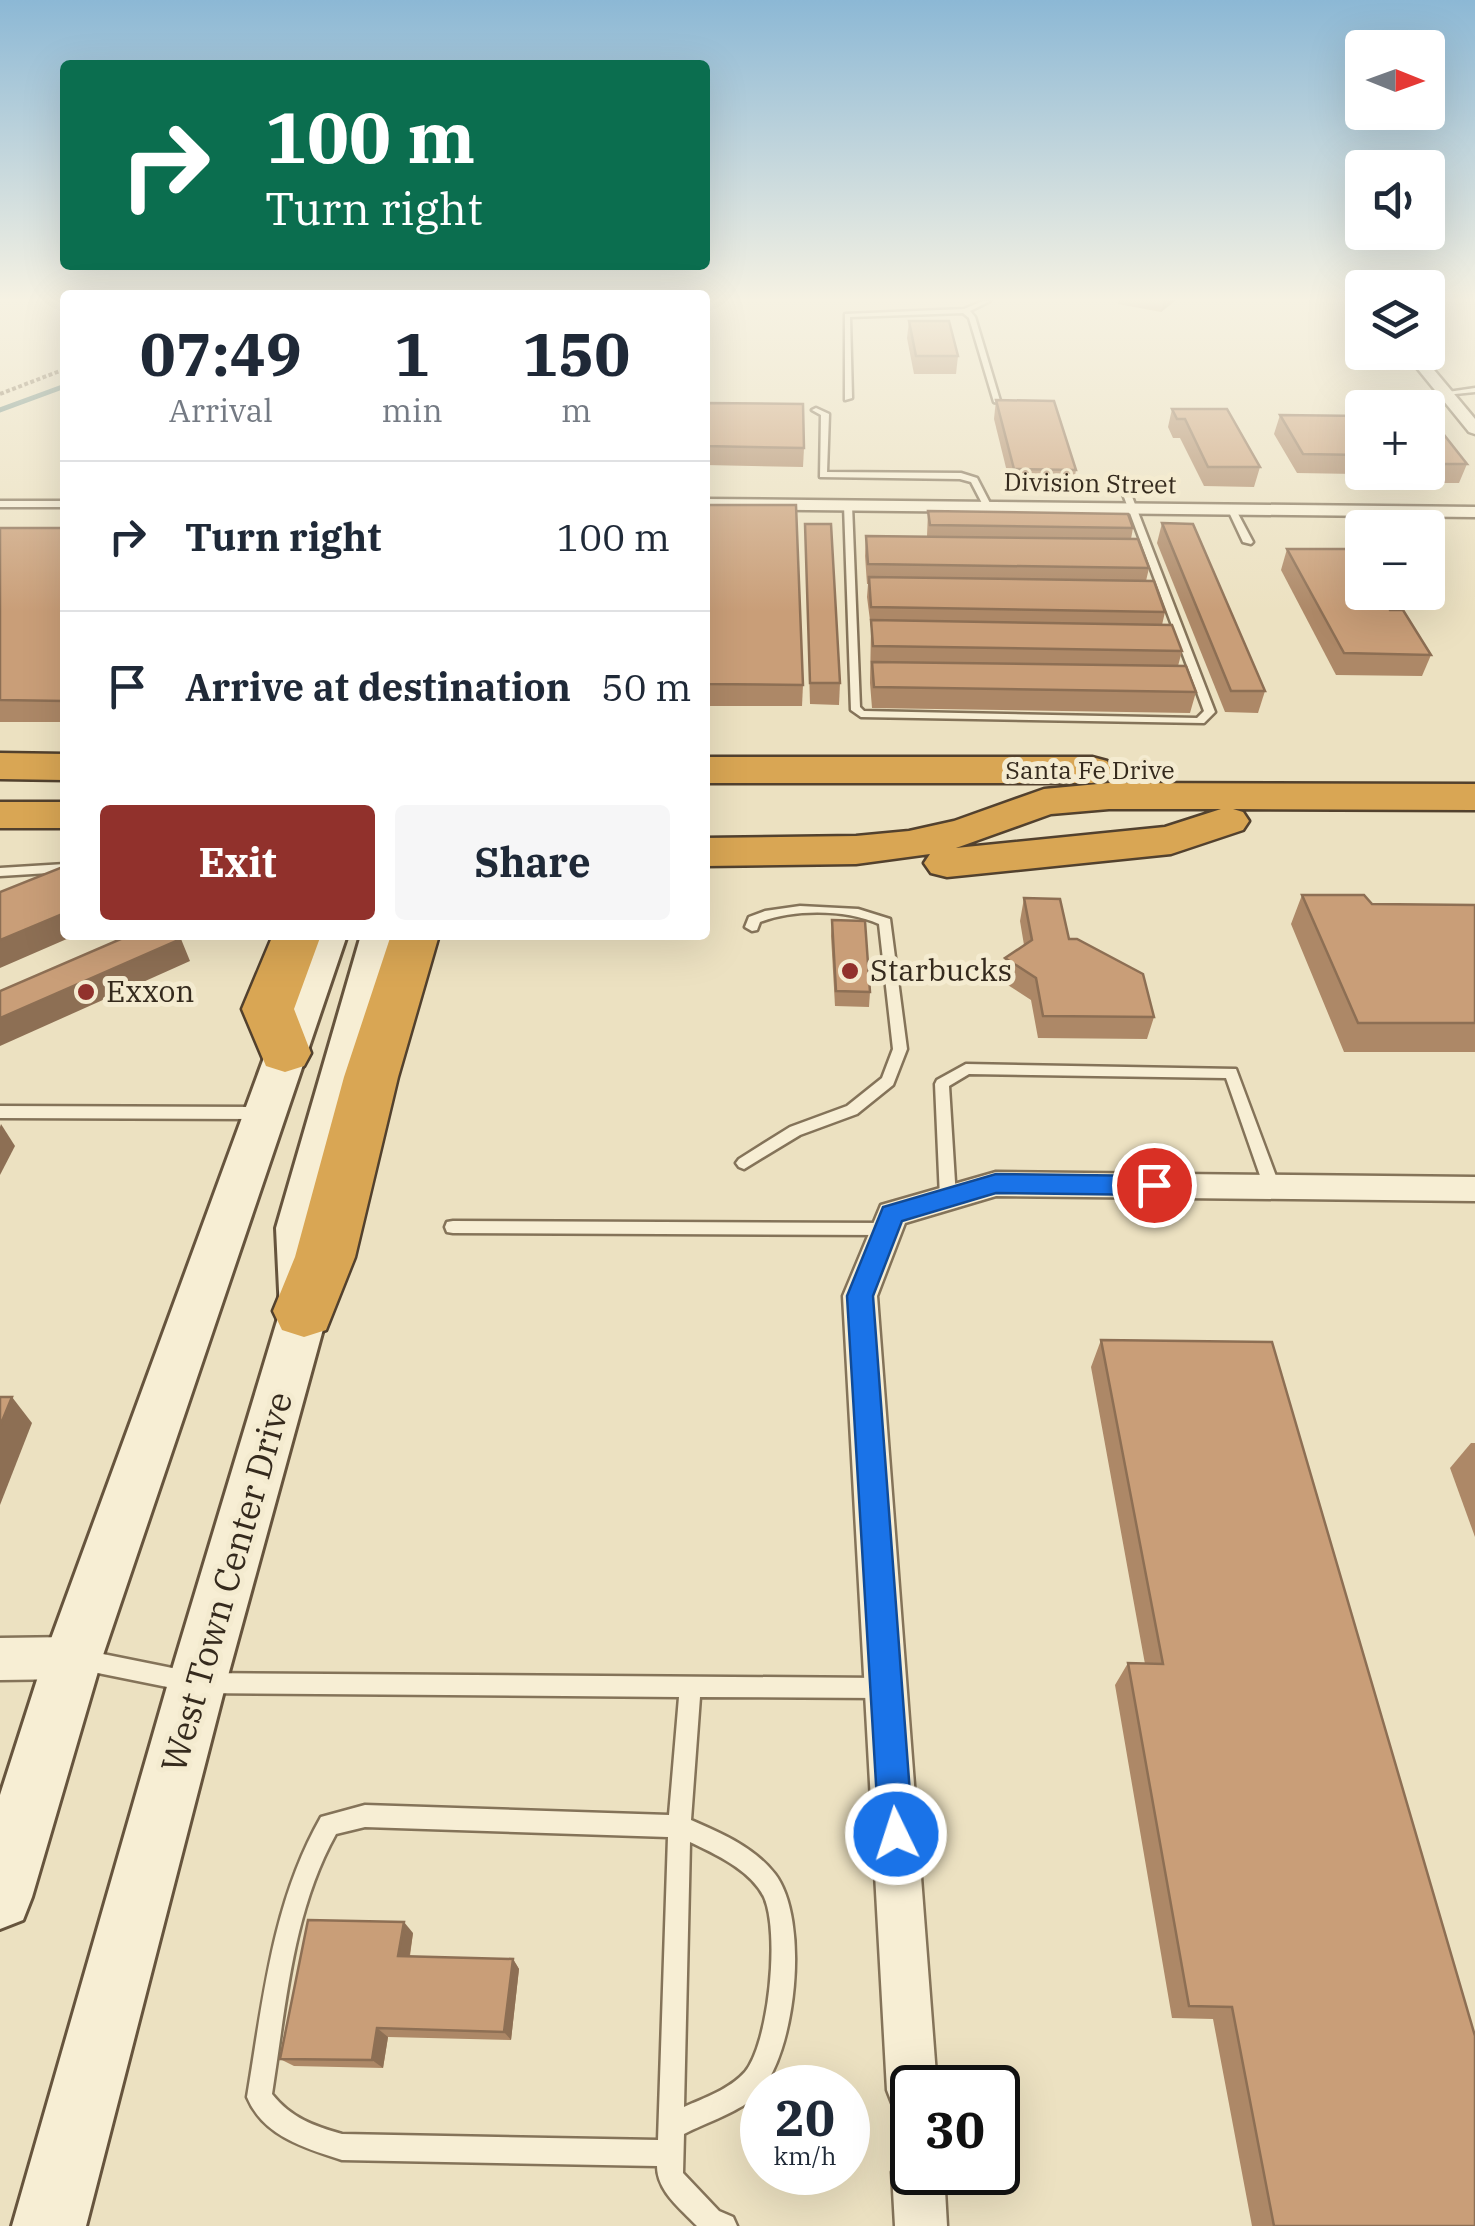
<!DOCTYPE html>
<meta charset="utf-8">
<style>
:root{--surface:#fff;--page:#f6f6f7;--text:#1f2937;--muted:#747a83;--line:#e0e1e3;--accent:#91312c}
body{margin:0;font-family:"IBM Plex Serif",serif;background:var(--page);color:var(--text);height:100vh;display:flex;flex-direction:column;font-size:38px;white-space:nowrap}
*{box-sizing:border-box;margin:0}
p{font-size:32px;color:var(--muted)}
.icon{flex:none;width:55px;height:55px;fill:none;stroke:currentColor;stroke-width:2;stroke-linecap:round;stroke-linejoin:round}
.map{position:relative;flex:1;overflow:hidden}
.drawer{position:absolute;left:60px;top:290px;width:650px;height:650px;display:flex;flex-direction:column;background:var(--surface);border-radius:10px;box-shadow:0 10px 40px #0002}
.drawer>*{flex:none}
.guide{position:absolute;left:60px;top:60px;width:650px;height:210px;border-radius:10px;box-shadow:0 10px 40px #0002;background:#0b6e4f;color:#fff;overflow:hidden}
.needle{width:65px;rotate:91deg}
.tools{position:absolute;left:1345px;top:30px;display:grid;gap:20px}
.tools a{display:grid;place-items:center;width:100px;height:100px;border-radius:10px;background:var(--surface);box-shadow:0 10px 40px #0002;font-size:50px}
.speed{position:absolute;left:740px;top:2065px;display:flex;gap:20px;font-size:50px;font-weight:700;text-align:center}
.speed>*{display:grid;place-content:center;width:130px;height:130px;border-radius:50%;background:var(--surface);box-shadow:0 10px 40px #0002;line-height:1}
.speed small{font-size:25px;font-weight:400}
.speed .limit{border:5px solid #111;border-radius:15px;background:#fff;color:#111}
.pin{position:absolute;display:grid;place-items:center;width:85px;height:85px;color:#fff;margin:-42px;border:5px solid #fff;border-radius:50%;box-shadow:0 2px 10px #0007}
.me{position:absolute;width:110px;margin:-55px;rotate:356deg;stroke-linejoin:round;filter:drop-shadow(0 0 8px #0008)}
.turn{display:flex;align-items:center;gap:35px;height:210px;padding:0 40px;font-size:45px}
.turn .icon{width:130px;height:130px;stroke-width:2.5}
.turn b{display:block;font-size:70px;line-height:85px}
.eta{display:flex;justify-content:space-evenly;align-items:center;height:170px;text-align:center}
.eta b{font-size:60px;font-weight:700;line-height:70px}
.primary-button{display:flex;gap:20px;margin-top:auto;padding:20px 40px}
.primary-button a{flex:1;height:115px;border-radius:10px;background:var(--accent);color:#fff;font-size:40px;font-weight:700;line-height:115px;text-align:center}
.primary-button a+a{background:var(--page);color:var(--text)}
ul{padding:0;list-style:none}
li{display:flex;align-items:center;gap:30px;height:150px;padding:0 40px;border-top:2px solid var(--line)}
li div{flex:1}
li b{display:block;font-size:38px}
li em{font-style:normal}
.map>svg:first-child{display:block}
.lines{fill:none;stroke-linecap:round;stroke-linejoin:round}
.stream{stroke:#6b8c85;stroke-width:5}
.lane-casing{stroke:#847359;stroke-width:5}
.street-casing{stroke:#847359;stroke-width:5}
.secondary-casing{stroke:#66543d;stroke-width:6}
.highway-casing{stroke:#52412e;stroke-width:5}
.path{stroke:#847359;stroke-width:4;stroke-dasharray:4 2.5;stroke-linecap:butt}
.lane{fill:#f7eed4;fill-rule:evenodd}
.street{fill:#f7eed4;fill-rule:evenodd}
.secondary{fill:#f7eed4;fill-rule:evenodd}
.highway{fill:#d9a654;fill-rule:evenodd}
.wall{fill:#ad8867}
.shaded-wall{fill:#8d6f54}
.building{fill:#c99e78;stroke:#8d6f54;stroke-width:2.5}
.route{fill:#1a73e8;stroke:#114b97;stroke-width:2.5}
.poi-dot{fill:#91312c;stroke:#f4ebd0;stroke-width:4}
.labels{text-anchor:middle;stroke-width:10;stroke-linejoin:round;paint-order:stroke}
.far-street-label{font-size:25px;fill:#352a1d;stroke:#f4ebd0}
.poi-label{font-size:30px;fill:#352a1d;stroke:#f4ebd0;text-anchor:start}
.near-street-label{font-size:35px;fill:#352a1d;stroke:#f4ebd0}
</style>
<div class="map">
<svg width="1475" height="2226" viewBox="0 0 1475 2226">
<rect width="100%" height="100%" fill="#ece1c1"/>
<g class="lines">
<path class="stream" d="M0,410L65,386"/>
<defs>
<g id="lane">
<path d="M983,301H990L970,311L975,317L1001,404L994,402L969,318L963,313L850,317L852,398L845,400V314L964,309Z"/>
<path d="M1475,388V392L1445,395L1441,393Z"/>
<path d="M816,408L829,414L827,472L961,473L977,478L992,507L985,509L971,482L960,479L820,477L821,415L812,410Z"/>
<path d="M1122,478L1126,481L1215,712L1204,723L861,717L851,710L844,505L848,502L852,505L860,707L864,711L1197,718L1204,711L1118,481Z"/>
<rect x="0" y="501" width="65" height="6"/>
<path d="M1229,508L1236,510L1253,542L1251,544L1243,542L1228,510Z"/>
<path d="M65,864V872L0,876V868Z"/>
<path d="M800,906L858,909L890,919L907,1049L893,1085L857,1114L800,1135L744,1169L739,1167L736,1163L739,1159L790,1127L847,1106L882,1078L893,1049L879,924C846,909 793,909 760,922L757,930L752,931L745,927L749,917L765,911Z"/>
<path d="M966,1064L1236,1069L1280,1187L1278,1191H1266L1264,1187L1226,1078L969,1074L949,1086L956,1198L954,1202H942L940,1198L935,1084L937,1080Z"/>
<path d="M0,1106L261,1107L268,1113L261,1119L0,1118Z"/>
<path d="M453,1221L886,1223L892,1224L894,1229L892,1234L886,1235L453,1233L447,1232L445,1227L447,1222Z"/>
<path d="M83,1650L197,1673L882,1678L889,1681L892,1688L889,1695L882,1698L700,1697L691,1820C721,1833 754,1847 775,1874C810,1920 796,2054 758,2094C742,2111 705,2123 684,2134L683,2173L719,2211L733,2217L737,2226H697C680,2208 657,2191 657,2166L342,2160C305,2148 263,2136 247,2097C263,2001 272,1903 321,1817L365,1805L669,1815L679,1697L197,1693L83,1670L76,1667L73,1660L76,1653ZM365,1827L668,1837L658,2140L342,2134C314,2126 291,2118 272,2094C286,2006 292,1913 336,1834ZM690,1842C715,1854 751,1870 764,1897C780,1932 769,2043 745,2072C730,2089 704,2098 684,2107Z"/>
</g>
<g id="street">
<path d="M1404,352H1419L1475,419V434L1469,432Z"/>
<path d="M705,499L1475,507V517L705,509Z"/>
<path d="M996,1172L1475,1177V1201L996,1196L905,1223L877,1296L937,2088H912V2115L894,2108L887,2090L843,1296L881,1205Z"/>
<path d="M73,1637L88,1643L94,1658L88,1673L73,1679L0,1680V1638Z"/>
<path d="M912,2149V2172H944L947,2226H895L892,2172L900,2154Z"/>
</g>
<g id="secondary">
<path d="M309,935H347L102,1658L32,1897L23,1920L0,1929V1795L44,1658Z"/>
<path d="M361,935H399L322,1228L328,1311L226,1683L86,2226H12L168,1683L280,1311L276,1228Z"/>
</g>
<g id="highway">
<path d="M0,753L65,754V780L0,779Z"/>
<path d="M705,757H1092L1107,761L1113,770L1107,779L1092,783H705Z"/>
<path d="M1109,783L1475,784V810L1233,809L1243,812L1249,821L1243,830L1171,854L947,877L931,873L924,863L930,854L856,864L705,866V838L856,836L909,831L954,821L1044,789ZM1109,809H1221L1165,827L956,848L1051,814Z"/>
<rect x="0" y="802" width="65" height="26"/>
<path d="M273,935H321L294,1009L311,1053L304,1066L285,1072L266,1066L242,1009Z"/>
<path d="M391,935H439L398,1077L355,1257L326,1330L304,1337L282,1330L273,1311L295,1257L344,1077Z"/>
</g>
</defs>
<use href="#lane" class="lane-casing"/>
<use href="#street" class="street-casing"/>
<use href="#secondary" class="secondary-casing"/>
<use href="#highway" class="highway-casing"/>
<path class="path" d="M0,394L65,369"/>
<use href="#lane" class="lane"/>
<use href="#street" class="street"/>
<use href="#secondary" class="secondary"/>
<use href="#highway" class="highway"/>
</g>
<g class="wall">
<path d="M1119,300H1176L1161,312L1118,304Z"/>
<path d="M909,321L958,356L956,374H914L907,338Z"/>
<path d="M996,400L1076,470L1073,489L1011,488L994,419Z"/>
<path d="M705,403L804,448L803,467L705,465Z"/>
<path d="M1172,409L1260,467L1254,487L1204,486L1180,438H1173L1168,427Z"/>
<path d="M1280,415L1362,416V472H1428V417L1467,464L1459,483H1421L1415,475L1297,473L1274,434Z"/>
<path d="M705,505L803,685L802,706H705Z"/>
<path d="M928,511L1133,528L1131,539L1149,568L1146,581L1165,612L1162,625L1182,651L1178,666L1196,692L1190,713L872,708L870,683L871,628L867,597L868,584H867L865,556L866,536H927Z"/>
<path d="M1162,523L1265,691L1258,713L1225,712L1157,543Z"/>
<path d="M805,524L840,683L839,705L810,704Z"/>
<rect x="0" y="528" width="65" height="194"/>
<path d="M1287,549L1390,610L1431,655L1422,676L1336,675L1281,570Z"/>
<path d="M1302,895L1372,904L1475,905V1052H1344L1291,924Z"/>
<path d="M1024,898L1154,1017L1147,1039L1038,1038L1031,1000L1000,980L1005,958L1024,945L1020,921Z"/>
<path d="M832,920L870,992L869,1007L835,1006L831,936Z"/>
<path d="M1101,1340L1475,2226H1252L1213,2019L1172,2018L1115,1685L1128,1663L1145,1664L1091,1367Z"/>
<path d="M1471,1443H1475V1537L1450,1468Z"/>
<path d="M413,1933L410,1956L513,1959L519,1969L511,2040L388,2037L383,2068L294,2066L280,2059Z"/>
</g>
<g class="shaded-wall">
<path d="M1164,300H1176L1161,312Z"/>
<path d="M65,913V935H76L0,968V940Z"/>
<path d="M181,939L190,961L0,1046V1018Z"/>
<path d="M1,1124L15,1146L0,1175V1127Z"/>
<path d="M12,1397L32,1423L0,1505V1426Z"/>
<path d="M404,1922L413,1933L408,1966L398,1956Z"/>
<path d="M513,1959L519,1969L511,2040L504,2032Z"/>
<path d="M377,2028L388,2037L383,2068L372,2060Z"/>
</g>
<g class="building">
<path d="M909,321H949L958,356H916Z"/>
<path d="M996,400L1054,401L1076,470L1014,469Z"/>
<path d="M705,403L803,404L804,448L705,446Z"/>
<path d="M1172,409H1227L1260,467H1208L1185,419H1177Z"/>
<path d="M1280,415L1362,416V455L1303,454Z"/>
<path d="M1428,417H1430L1467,464H1428Z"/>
<path d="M705,505H796L803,685L705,684Z"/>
<path d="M928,511L1128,514L1133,528L930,525Z"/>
<path d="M1162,523L1193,524L1265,691H1231Z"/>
<path d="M805,524H831L840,683H810Z"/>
<path d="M0,528H65V701L0,700Z"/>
<path d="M866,536L1138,539L1149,568L868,564Z"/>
<path d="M1287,549H1353L1362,565V592H1379L1390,610H1403L1431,655L1344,653Z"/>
<path d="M869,577L1154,581L1165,612L871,607Z"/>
<path d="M871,620L1172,625L1182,651L873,646Z"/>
<path d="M872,662L1186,666L1196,692L874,687Z"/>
<path d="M65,866V913L0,940V892Z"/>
<path d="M1302,895H1364L1372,904L1475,905V1023H1358Z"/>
<path d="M1024,898L1060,899L1069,939H1077L1143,974L1154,1017L1043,1016L1036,978L1005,958L1032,940Z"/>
<path d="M832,920L865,921L870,992L836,991Z"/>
<path d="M130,935H178L181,939L0,1018V991Z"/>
<path d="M1101,1340L1272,1342L1475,2036V2226H1274L1232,2007L1189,2006L1128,1663L1163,1664Z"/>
<path d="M0,1397H12L0,1426Z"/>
<path d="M308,1920L404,1922L398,1956L513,1959L504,2032L377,2028L372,2060L280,2059Z"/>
</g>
<linearGradient id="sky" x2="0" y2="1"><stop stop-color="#8cb8d5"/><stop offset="0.49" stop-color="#f6f2e3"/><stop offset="1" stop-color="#f6f2e3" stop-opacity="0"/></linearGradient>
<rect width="1475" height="612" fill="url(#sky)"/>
<path class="route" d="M996,1174L1154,1176L1162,1179L1165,1185L1162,1192L1154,1195L996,1193L902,1221L873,1296L913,1834L908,1846L896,1851L884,1846L879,1834L847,1296L883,1207Z"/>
<g class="poi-dot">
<circle cx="850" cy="971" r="10"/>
<circle cx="86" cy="992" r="10"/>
</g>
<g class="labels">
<g class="far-street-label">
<text transform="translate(1090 483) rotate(1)" y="9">Division Street</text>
<text x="1090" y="779">Santa Fe Drive</text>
</g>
<g class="poi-label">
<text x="870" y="981">Starbucks</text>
<text x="106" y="1002">Exxon</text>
</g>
<g class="near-street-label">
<text transform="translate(227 1582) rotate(-74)" y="12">West Town Center Drive</text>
</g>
</g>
</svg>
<div class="tools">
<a><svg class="needle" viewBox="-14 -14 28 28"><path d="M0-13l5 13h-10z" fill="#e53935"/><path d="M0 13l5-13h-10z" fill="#747a83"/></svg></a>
<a><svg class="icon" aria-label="sound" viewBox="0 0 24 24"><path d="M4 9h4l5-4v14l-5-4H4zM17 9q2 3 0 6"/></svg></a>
<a><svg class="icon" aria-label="layers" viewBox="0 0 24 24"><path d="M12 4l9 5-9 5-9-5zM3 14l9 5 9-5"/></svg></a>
<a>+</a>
<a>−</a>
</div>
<div class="speed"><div>20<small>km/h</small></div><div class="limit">30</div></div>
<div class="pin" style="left:1154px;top:1185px;background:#d93025"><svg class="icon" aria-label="arrive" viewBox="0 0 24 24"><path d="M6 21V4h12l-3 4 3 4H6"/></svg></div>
<svg class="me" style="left:896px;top:1834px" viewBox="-20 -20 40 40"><circle r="17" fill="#1a73e8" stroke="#fff" stroke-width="3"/><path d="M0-11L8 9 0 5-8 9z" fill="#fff"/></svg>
<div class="guide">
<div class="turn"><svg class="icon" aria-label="right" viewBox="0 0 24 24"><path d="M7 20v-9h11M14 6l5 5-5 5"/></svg><div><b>100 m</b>Turn right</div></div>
</div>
<section class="drawer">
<div class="eta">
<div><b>07:49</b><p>Arrival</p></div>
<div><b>1</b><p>min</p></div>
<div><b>150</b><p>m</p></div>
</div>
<ul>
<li><svg class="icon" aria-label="right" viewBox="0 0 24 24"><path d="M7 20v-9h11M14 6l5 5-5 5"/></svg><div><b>Turn right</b></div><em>100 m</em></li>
<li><svg class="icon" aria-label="arrive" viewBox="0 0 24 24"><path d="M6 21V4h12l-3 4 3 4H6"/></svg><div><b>Arrive at destination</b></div><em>50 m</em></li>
</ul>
<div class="primary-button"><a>Exit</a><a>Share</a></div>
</section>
</div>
